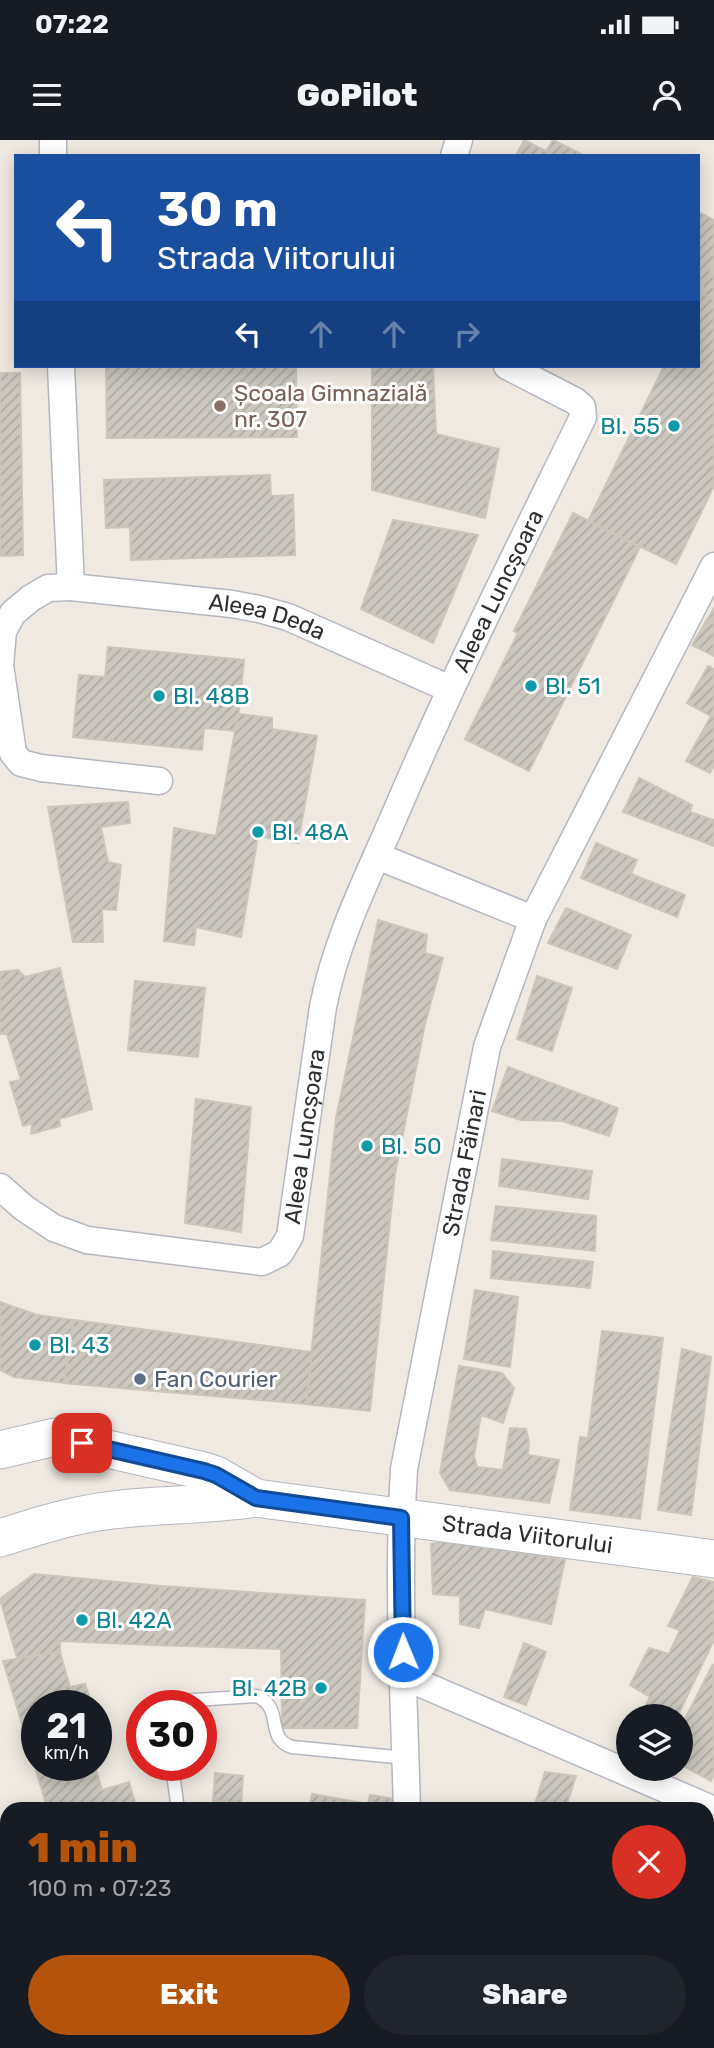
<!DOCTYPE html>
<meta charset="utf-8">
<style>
:root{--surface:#171b24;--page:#20242c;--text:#f1f3f6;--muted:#9ea1a6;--accent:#b45309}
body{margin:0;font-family:Rubik,sans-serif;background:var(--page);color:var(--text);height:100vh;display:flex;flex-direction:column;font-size:26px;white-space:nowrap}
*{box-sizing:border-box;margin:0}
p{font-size:23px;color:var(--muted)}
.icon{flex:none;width:38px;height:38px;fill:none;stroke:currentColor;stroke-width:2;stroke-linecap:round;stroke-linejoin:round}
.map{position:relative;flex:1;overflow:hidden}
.details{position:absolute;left:0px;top:1662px;width:714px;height:247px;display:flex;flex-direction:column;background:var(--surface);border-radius:21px 21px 0 0;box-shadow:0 4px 18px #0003}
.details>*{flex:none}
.guide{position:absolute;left:14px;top:14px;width:686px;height:214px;border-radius:0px;box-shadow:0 4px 18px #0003;background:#1a4fa0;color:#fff;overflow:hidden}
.controls{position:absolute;left:616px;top:1564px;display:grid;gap:14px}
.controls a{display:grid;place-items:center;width:77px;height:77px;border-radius:50%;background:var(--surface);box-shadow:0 4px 18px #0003;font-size:35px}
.speed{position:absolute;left:21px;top:1550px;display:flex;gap:14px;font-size:35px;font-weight:700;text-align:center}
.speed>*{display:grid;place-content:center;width:91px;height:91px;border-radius:50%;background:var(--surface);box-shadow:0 4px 18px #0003;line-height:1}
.speed small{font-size:18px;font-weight:400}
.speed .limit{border:10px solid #d22;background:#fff;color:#111}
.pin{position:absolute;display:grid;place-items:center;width:60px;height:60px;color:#fff;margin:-30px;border-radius:14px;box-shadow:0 4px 10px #0006}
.me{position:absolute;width:77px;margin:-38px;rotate:359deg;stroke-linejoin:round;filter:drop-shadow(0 0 5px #0008)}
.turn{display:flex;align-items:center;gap:24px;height:147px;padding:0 28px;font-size:32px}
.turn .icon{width:91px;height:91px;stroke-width:2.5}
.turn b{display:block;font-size:49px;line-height:60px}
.lanes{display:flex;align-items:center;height:66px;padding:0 28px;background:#0003;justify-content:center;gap:35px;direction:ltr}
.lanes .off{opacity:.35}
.round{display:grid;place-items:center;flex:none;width:74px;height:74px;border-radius:37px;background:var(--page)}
.summary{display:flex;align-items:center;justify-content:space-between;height:119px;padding:0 28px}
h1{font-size:42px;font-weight:800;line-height:52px;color:var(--accent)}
.cta{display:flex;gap:14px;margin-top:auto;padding:14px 28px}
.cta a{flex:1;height:80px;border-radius:42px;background:var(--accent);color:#fff;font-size:28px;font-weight:800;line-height:80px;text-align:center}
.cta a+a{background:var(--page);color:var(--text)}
.status{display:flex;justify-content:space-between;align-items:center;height:49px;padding:0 35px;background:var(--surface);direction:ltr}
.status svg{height:19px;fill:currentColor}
header{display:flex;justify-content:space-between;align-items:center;height:91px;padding:0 28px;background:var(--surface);font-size:32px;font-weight:800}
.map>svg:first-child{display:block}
.building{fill:url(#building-hatch);stroke:#cbc5ba;stroke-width:2}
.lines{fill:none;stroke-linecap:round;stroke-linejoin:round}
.lane-casing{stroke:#b4b7c1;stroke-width:15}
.street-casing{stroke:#b4b7c1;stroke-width:29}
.secondary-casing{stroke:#b4b7c1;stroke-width:39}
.primary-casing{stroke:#c9c9c9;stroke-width:41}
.lane{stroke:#fff;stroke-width:12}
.street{stroke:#fff;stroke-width:26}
.secondary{stroke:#fff;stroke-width:37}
.primary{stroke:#f2d163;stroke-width:38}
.tram{stroke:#a3a6b8;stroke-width:2}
.route-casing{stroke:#114b97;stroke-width:18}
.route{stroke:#1a73e8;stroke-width:12}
.education-dot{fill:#8d6e63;stroke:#fff;stroke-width:2.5}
.culture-dot{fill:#0f9aa8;stroke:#fff;stroke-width:2.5}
.service-dot{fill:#5c6f8a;stroke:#fff;stroke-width:2.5}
.labels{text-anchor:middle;stroke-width:6;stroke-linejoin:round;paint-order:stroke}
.education-label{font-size:23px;fill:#785e54;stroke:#fff;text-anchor:start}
.culture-label{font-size:23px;fill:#0d838f;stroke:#fff;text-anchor:start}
.street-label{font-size:23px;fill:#2e2e2e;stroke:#fff}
.service-label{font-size:23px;fill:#4e5e75;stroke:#fff;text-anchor:start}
</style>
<div class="status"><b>07:22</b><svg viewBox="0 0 49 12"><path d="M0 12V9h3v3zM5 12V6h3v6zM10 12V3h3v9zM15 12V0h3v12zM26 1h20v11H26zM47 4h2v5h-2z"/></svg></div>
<header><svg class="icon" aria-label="menu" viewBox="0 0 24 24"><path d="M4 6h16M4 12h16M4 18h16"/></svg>GoPilot<svg class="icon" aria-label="person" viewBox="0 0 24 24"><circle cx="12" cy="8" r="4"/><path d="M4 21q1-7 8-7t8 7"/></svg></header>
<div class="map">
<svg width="714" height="1908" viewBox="0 0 714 1908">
<defs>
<pattern id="building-hatch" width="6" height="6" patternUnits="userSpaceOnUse" patternTransform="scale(1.75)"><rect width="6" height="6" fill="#cbc7bf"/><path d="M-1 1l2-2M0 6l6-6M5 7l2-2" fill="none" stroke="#afaba4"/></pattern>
</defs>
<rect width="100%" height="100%" fill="#efe9e1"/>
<g class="building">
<path d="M524,0L546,11L553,0L585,16H516Z"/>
<path d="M698,72L714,80V124L700,152Z"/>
<path d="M714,124V159L700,152Z"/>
<path d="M700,152L714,159V346L676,424L588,381L664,226H698Z"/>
<path d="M106,226H296L297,297L107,298Z"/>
<path d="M372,226L433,228L436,294L499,309L485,378L372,350Z"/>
<path d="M0,233H20L23,415L0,416Z"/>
<path d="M270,335L271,356L293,355L295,415L131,420L130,387L106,388L104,340Z"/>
<path d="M573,373L640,407L529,631L465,599L518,493L514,491Z"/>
<path d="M393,380L478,395L433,503L361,469Z"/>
<path d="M714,468V516L692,505Z"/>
<path d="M108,507L244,520L237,591L204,588L202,610L73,597L79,535L105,537Z"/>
<path d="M708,526L714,529V625L710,633L686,621L711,576L687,563Z"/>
<path d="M238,574L272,578V589L317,596L298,703L258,696L241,797L196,787L194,805L164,801L174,688L216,696Z"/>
<path d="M639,638L692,665L690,672L714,680V706L623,672Z"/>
<path d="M128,662L130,683L101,687L108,722L121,725L116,770L102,769L103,802H73L48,667Z"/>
<path d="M596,703L637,720L631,734L685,755L677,777L581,738Z"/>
<path d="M566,768L631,795L617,829L548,803Z"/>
<path d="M378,780L427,795L425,813L443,818L425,884L395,1034L370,1271L306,1264L336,978Z"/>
<path d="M60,828L92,969L59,979L60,986L31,994L32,983L23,986L10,942L21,940L7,894H0V832L18,830L25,837Z"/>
<path d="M537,836L572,848L552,911L517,899Z"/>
<path d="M135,841L205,848L198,917L128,910Z"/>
<path d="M508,927L618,968L609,996L562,981L521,980L492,971Z"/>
<path d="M196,959L251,967L241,1092L185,1083Z"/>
<path d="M502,1019L592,1031L588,1059L499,1046Z"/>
<path d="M496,1066L596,1076L595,1111L491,1100Z"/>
<path d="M493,1111L593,1122L590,1148L491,1138Z"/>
<path d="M475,1150L518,1157L510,1227L464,1219Z"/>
<path d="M0,1162L37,1175L74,1180L64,1243L14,1237L0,1230Z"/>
<path d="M74,1180L312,1212L306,1264L64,1243Z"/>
<path d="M602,1191L663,1198L640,1379L570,1370L580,1297L588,1298Z"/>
<path d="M682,1209L711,1217L691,1375L658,1370Z"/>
<path d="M459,1226L502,1233L514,1248L503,1283L481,1275L474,1316L477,1327L503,1330L510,1288L526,1289L529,1302L528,1315L559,1320L549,1363L450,1350L440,1333Z"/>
<path d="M446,1401L565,1420L551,1484L485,1469L479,1488L460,1484V1456L433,1454L431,1404Z"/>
<path d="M34,1434L160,1446L155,1505L60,1501V1512L17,1518L0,1459Z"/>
<path d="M693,1437L714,1442V1500L677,1577H632L636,1569L643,1572L650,1557L630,1545L649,1508L669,1514L680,1490L668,1486Z"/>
<path d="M160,1446L365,1460L357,1588H282L281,1509L155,1505Z"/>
<path d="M524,1503L546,1512L526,1565L504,1557Z"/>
<path d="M60,1512L70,1547L85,1544L92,1566H37V1626H95L102,1650L129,1642L137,1670H48L3,1521Z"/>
<path d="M713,1524L714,1635L711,1641L681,1625V1587Z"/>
<path d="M628,1584V1610L618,1605Z"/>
<path d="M545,1632L576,1636L565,1670H533Z"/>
<path d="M215,1633L243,1636L241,1663L213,1661Z"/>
<path d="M312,1654L368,1664L370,1655L401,1660V1670H309Z"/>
<path d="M707,1702L714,1704V1718L707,1730Z"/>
<path d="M714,1725V1758L707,1754V1737Z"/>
<path d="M129,1902H219L221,1908H131Z"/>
</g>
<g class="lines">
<defs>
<g id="lane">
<path d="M173,1566L180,1561L257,1556C285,1569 264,1598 292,1607L406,1618"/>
<path d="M172,1626L178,1670"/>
<path d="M0,1892L7,1908"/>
<path d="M251,1902L253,1908"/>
<path d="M403,1902L405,1908"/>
<path d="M343,1908L366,1902"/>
</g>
<g id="street">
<path d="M53,0V16"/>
<path d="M454,16L459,0"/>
<path id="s1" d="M61,226L71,447L232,464L259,469L288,477L450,549"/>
<path d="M71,447L48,448L31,458L13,473L3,491L0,525L13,613L21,623L41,628L159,641"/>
<path d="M377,716L533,779"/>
<path id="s2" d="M0,1047L24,1068L54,1088L87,1100L262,1122L280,1113L290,1096L323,867C336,800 366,741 393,679C451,542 518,410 583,277L582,267L575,261L507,226"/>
<path d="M403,1536L714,1670"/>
<path id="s3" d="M407,1670C404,1556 397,1442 404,1329L487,907L533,779L714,426"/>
</g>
<g id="secondary">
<path d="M0,1310L55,1297L204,1331L216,1335L256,1358"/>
<path id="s4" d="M0,1398C35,1387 68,1376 105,1371C155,1364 206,1366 256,1358L714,1419"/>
</g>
<g id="primary">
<path d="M0,1730L7,1756"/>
<path d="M62,1902L64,1908"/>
</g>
</defs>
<use href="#lane" class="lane-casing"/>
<use href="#street" class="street-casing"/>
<use href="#secondary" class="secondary-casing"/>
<use href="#primary" class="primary-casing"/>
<use href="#lane" class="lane"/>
<use href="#street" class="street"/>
<use href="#secondary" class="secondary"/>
<use href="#primary" class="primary"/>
<g class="tram">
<path d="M0,1873L7,1890"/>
<path d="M12,1902L14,1908"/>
<path d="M0,1907V1908"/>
</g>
</g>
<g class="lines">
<defs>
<path id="route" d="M82,1303L204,1331L216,1335L256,1358L401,1378L403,1512"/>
</defs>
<use href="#route" class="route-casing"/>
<use href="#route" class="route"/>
</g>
<circle class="education-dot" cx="220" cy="266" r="7"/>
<g class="culture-dot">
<circle cx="674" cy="286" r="7"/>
<circle cx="531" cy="546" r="7"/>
<circle cx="159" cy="556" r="7"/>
<circle cx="258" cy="692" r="7"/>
<circle cx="367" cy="1006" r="7"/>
<circle cx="35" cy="1205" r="7"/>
<circle cx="82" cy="1480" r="7"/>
<circle cx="321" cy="1548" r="7"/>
</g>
<circle class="service-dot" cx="140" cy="1239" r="7"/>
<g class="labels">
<g class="education-label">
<text x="234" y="261">Școala Gimnazială<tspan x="234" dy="26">nr. 307</tspan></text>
</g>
<g class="culture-label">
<text x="660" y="294" text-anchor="end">Bl. 55</text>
<text x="545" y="554">Bl. 51</text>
<text x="173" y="564">Bl. 48B</text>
<text x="272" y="700">Bl. 48A</text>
<text x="381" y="1014">Bl. 50</text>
<text x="49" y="1213">Bl. 43</text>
<text x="96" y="1488">Bl. 42A</text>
<text x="307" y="1556" text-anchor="end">Bl. 42B</text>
</g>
<g class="street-label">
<text dy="8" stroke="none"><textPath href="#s2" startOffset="1003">Aleea Luncșoara</textPath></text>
<text dy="8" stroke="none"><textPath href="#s1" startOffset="420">Aleea Deda</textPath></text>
<text dy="8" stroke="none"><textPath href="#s2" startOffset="420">Aleea Luncșoara</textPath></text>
<text dy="8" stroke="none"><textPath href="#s3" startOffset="653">Strada Făinari</textPath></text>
<text dy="8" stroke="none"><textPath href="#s4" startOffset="534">Strada Viitorului</textPath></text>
</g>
<g class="service-label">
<text x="154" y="1247">Fan Courier</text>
</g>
</g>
</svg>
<div class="controls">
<a><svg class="icon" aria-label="layers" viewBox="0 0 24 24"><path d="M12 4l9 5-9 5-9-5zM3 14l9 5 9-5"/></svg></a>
</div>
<div class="speed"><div>21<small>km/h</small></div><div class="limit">30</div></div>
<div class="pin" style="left:82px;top:1303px;background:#d93025"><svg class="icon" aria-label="arrive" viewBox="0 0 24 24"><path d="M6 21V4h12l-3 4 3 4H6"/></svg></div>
<svg class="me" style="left:403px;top:1512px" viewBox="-20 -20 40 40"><circle r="17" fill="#1a73e8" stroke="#fff" stroke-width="3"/><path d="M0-11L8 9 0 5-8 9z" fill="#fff"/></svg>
<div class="guide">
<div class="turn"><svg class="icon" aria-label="left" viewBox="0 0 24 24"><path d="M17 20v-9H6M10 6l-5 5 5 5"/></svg><div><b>30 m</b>Strada Viitorului</div></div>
<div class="lanes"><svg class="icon" aria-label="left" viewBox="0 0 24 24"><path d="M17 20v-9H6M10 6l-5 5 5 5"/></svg><svg class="icon off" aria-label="ahead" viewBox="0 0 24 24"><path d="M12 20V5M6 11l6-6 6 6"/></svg><svg class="icon off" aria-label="ahead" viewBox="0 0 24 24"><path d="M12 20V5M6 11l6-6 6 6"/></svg><svg class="icon off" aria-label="right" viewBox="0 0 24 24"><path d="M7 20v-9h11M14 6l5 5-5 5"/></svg></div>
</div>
<section class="details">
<div class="summary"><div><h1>1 min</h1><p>100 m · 07:23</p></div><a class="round" style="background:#d93025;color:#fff"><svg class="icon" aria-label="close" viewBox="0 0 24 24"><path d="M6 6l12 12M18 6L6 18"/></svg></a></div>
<div class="cta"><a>Exit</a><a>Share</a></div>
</section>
</div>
